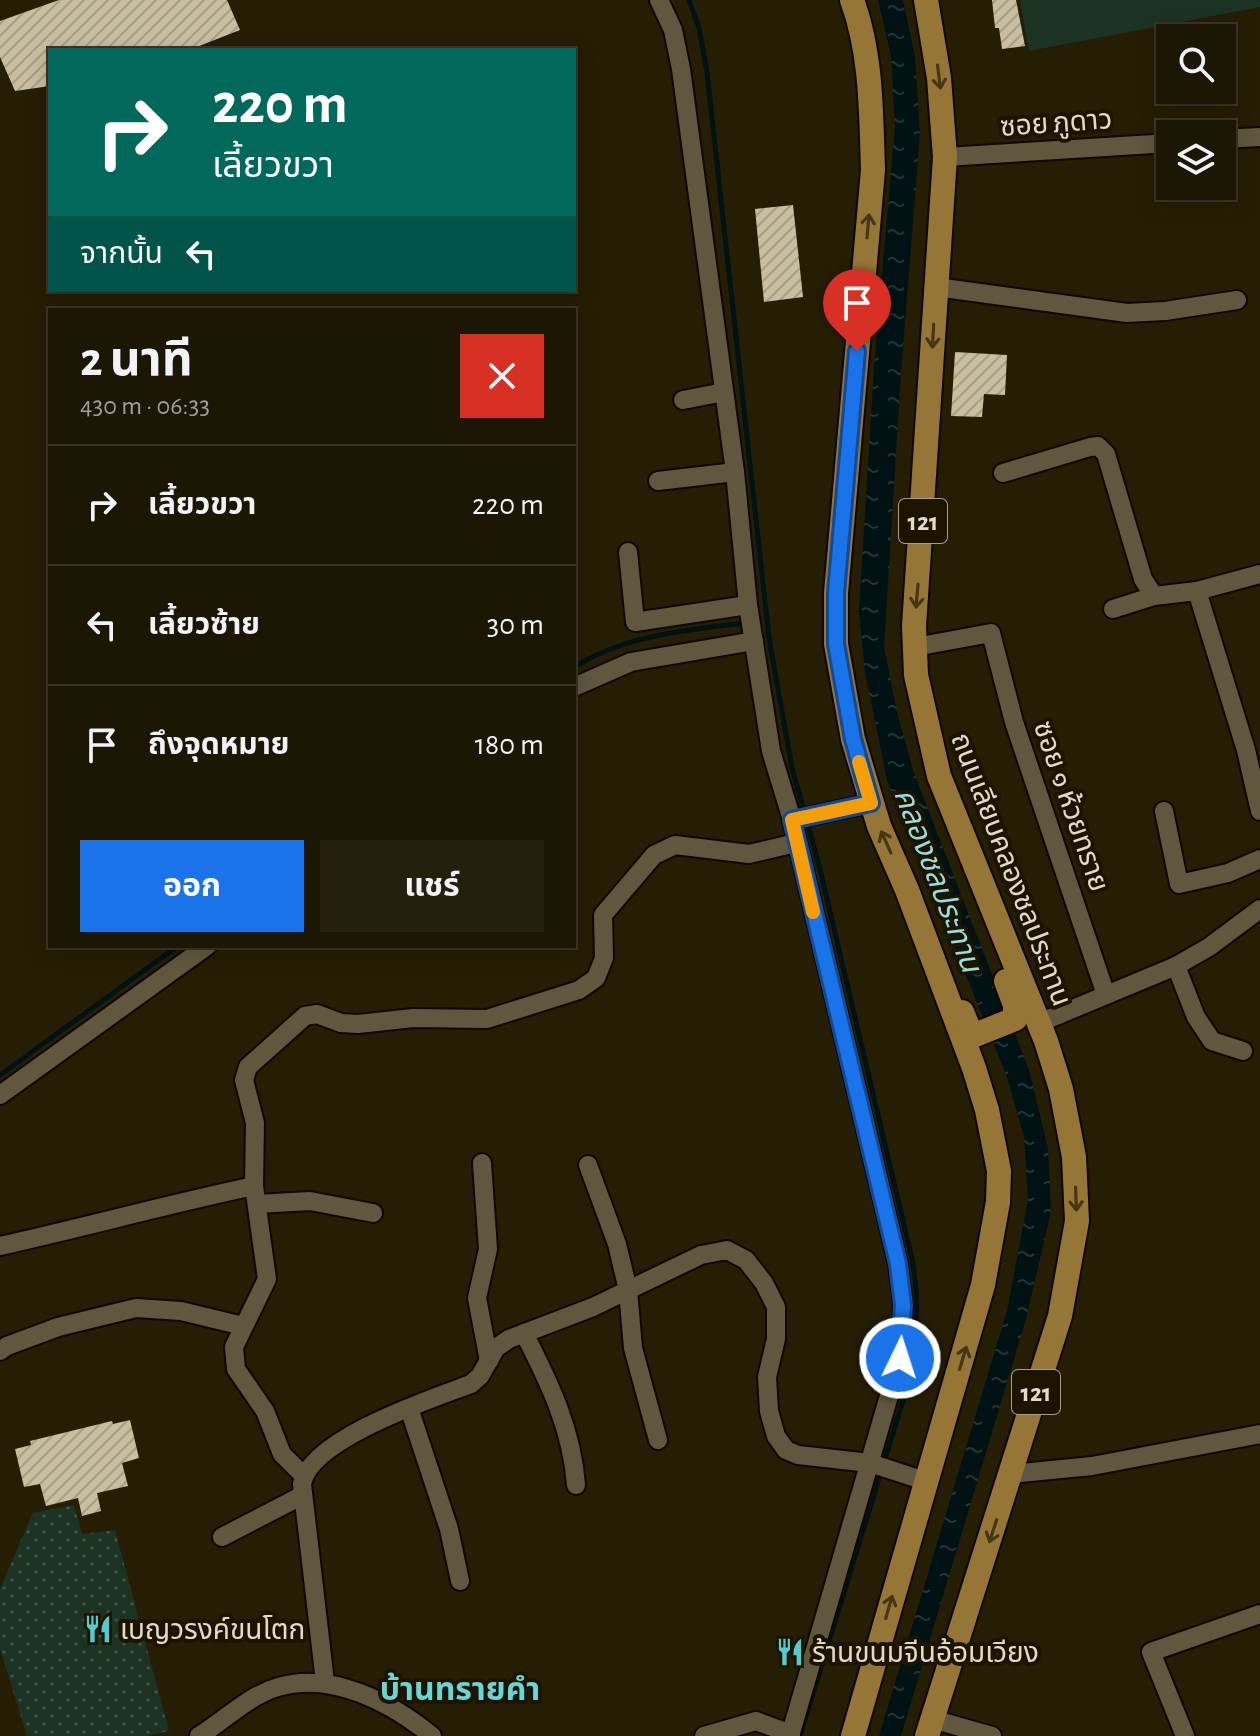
<!DOCTYPE html>
<html lang="th">
<meta charset="utf-8">
<style>
:root{--surface:#1c1604;--page:#251f0e;--text:#f1f3f6;--muted:#a09f9a;--line:#3a3526;--accent:#1a73e8}
body{margin:0;font-family:"Alegreya Sans","Noto Sans Thai",sans-serif;background:var(--page);color:var(--text);height:100vh;display:flex;flex-direction:column;font-size:30px;white-space:nowrap}
*{box-sizing:border-box;margin:0}
p{font-size:26px;color:var(--muted)}
.icon{flex:none;width:44px;height:44px;fill:none;stroke:currentColor;stroke-width:2;stroke-linecap:round;stroke-linejoin:round}
.map{position:relative;flex:1;overflow:hidden}
.panel{position:absolute;left:48px;top:308px;width:528px;height:640px;display:flex;flex-direction:column;background:var(--surface);border-radius:0px;box-shadow:0 4px 20px #0003,0 0 0 2px var(--line)}
.panel>*{flex:none}
.banner{position:absolute;left:48px;top:48px;width:528px;height:244px;border-radius:0px;box-shadow:0 4px 20px #0003,0 0 0 2px var(--line);background:#00695c;color:#fff;overflow:hidden}
.controls{position:absolute;left:1156px;top:24px;display:grid;gap:16px}
.controls a{display:grid;place-items:center;width:80px;height:80px;border-radius:0px;background:var(--surface);box-shadow:0 4px 20px #0003,0 0 0 2px var(--line);font-size:40px}
.pin{position:absolute;display:grid;place-items:center;width:68px;height:68px;color:#fff;margin:-82px -34px;border-radius:50% 50% 50% 0;rotate:-45deg;box-shadow:0 0 8px #0007}
.pin .icon{rotate:45deg}
.me{position:absolute;width:88px;margin:-44px;rotate:4deg;stroke-linejoin:round;filter:drop-shadow(0 0 6px #0008)}
.turn{display:flex;align-items:center;gap:28px;height:168px;padding:0 32px;font-size:36px}
.turn .icon{width:104px;height:104px;stroke-width:2.5}
.turn b{display:block;font-size:56px;line-height:68px}
.then{display:flex;align-items:center;height:76px;padding:0 32px;background:#0003;gap:16px;font-size:30px}
.round{display:grid;place-items:center;flex:none;width:84px;height:84px;border-radius:0px;background:var(--page)}
.overview{display:flex;align-items:center;justify-content:space-between;height:136px;padding:0 32px}
h1{font-size:48px;font-weight:700;line-height:60px}
.action{display:flex;gap:16px;margin-top:auto;padding:16px 32px}
.action a{flex:1;height:92px;border-radius:0px;background:var(--accent);color:#fff;font-size:32px;font-weight:700;line-height:92px;text-align:center}
.action a+a{background:var(--page);color:var(--text)}
ul{padding:0;list-style:none}
li{display:flex;align-items:center;gap:24px;height:120px;padding:0 32px;border-top:2px solid var(--line)}
li div{flex:1}
li b{display:block;font-size:30px}
li em{font-style:normal}
.map>svg:first-child{display:block}
.grass{fill:url(#grass-dots)}
.pitch{fill:#1c3323}
.water{fill:url(#water-ripples)}
.lines{fill:none;stroke-linecap:round;stroke-linejoin:round}
.stream{stroke:#001214;stroke-width:5}
.building{fill:url(#building-hatch)}
.minor-casing{stroke:#0f0700;stroke-width:22}
.major-casing{stroke:#0f0700;stroke-width:28}
.minor{stroke:#61573e;stroke-width:18}
.major{stroke:#957637;stroke-width:24}
.oneway{stroke:#473613}
.route-casing{stroke:#114b97;stroke-width:20}
.route{stroke:#1a73e8;stroke-width:14}
.slow{stroke:#f59e0b;stroke-width:14}
.labels{text-anchor:middle;stroke-width:8;stroke-linejoin:round;paint-order:stroke}
.shield{fill:#1d1400;stroke:#a69f90;stroke-width:2}
.shield-label{font-size:26px;font-weight:bold;fill:#e1dbcd}
.street-label{font-size:28px;fill:#e1dbcd;stroke:#1d1400}
.poi-label{font-size:28px;fill:#e1dbcd;stroke:#1d1400;text-anchor:start}
.water-label{font-size:30px;font-style:italic;fill:#96dee4;stroke:#1d1400}
.quarter-label{font-size:32px;font-weight:bold;fill:#69d5d9;stroke:#1d1400}
</style>
<div class="map">
<svg width="1260" height="1736" viewBox="0 0 1260 1736">
<defs>
<pattern id="grass-dots" width="8" height="8" patternUnits="userSpaceOnUse" patternTransform="scale(2)"><rect width="8" height="8" fill="#1c3323"/><path d="M2 2h.1M6 6h.1" fill="none" stroke="#3d5042" stroke-width="1.8" stroke-linecap="round"/></pattern>
<pattern id="water-ripples" width="26" height="14" patternUnits="userSpaceOnUse" patternTransform="scale(2)"><rect width="26" height="14" fill="#001214"/><path d="M2 4q2-2 4 0t4 0M15 11q2-2 4 0t4 0" fill="none" stroke="#253435"/></pattern>
<pattern id="building-hatch" width="6" height="6" patternUnits="userSpaceOnUse" patternTransform="scale(2)"><rect width="6" height="6" fill="#cabea1"/><path d="M-1 1l2-2M0 6l6-6M5 7l2-2" fill="none" stroke="#a89f88"/></pattern>
</defs>
<rect width="100%" height="100%" fill="#261d05"/>
<path class="grass" d="M74,1505L82,1534L115,1530L169,1731L146,1736H27L0,1649V1589L33,1513Z"/>
<path class="pitch" d="M1020,0H1260V7L1029,51Z"/>
<path class="water" d="M878,0H903L915,56L920,134L901,373L884,647L897,712L914,773L1029,1070L1048,1148L1051,1212L1026,1319L901,1736H879L1007,1311L1028,1200L1024,1137L1007,1077L887,780L865,672L859,611L874,367L895,126L891,56Z"/>
<g class="lines">
<g class="stream">
<path d="M689,0L699,28L707,72L769,638L792,768L819,865L913,1263C920,1306 916,1339 909,1381L800,1736"/>
<path d="M574,667C625,635 687,630 746,623"/>
<path d="M0,1075L178,946"/>
</g>
</g>
<g class="building">
<path d="M59,0H227L240,30L189,50H50V86L15,91L0,57V21Z"/>
<path d="M992,0H1016L1025,46L1002,49L999,28H995Z"/>
<path d="M793,205L803,297L764,302L755,209Z"/>
<path d="M955,352L1007,355L1005,395L984,394L982,417L951,416Z"/>
<path d="M130,1420L139,1458L122,1463L128,1486L97,1493L101,1511L82,1516L78,1498L46,1506L40,1484L24,1487L15,1449L31,1445L30,1441L112,1421L113,1424Z"/>
</g>
<g class="lines">
<defs>
<g id="minor">
<path d="M659,0L673,30L681,69L735,472L748,605L771,751L792,820L898,1264L903,1305L900,1358L790,1736"/>
<path d="M1222,139L1260,137"/>
<path d="M945,157L1170,143"/>
<path d="M936,287L1127,313L1165,311L1237,300"/>
<path d="M683,400L724,392"/>
<path d="M1003,473L1090,447L1098,446L1106,454L1143,579L1154,596L1197,591L1246,750L1260,811"/>
<path d="M658,481L735,472"/>
<path d="M628,552L635,622L748,605"/>
<path d="M1197,591L1260,574"/>
<path d="M1113,609L1154,596"/>
<path d="M915,647L991,633L1014,722L1106,995"/>
<path d="M574,687L631,662L754,641"/>
<path d="M1164,811L1179,884L1228,873L1260,859"/>
<path d="M792,820L871,803"/>
<path d="M1176,966L1196,1017L1212,1041L1243,1051"/>
<path d="M1039,1023L1176,966L1209,947L1260,909"/>
<path d="M0,1095L207,946"/>
<path d="M482,1163L488,1249L477,1298L489,1361"/>
<path d="M588,1165L617,1244L628,1290L633,1348L658,1440"/>
<path d="M257,1204L310,1201L373,1213"/>
<path d="M0,1246C85,1227 169,1204 254,1186"/>
<path d="M524,1333C549,1382 572,1429 576,1485"/>
<path d="M0,1351L7,1346L58,1327L136,1308L181,1311L243,1326"/>
<path d="M409,1408L449,1529L460,1581"/>
<path d="M1011,1474L1092,1466L1260,1434"/>
<path d="M304,1476L282,1454L265,1411L236,1369L234,1347L267,1279L254,1186L255,1123L244,1080L248,1067L305,1016L317,1014L341,1023L358,1024L413,1018L487,1019L579,990L596,978L604,958L603,915L654,855L675,845L749,854L796,843"/>
<path d="M222,1537L303,1495"/>
<path d="M325,1682L302,1484C310,1439 431,1399 471,1384L480,1376L496,1348L509,1339L593,1307L701,1255L727,1250L746,1260L764,1283L776,1307V1339L767,1377L769,1411L776,1436L786,1450L798,1455L870,1463L925,1481"/>
<path d="M932,1719L992,1736"/>
<path d="M199,1736C225,1720 248,1696 278,1687C332,1671 392,1703 432,1736"/>
<path d="M704,1736L756,1721L791,1734"/>
<path d="M1185,1736L1151,1652L1260,1614"/>
</g>
<g id="major">
<path d="M852,0C872,54 871,114 873,170L836,593V644L853,739L879,826L907,890L974,1068L987,1110L999,1171L998,1202L983,1285L853,1736"/>
<path d="M926,0L939,78L945,157L914,626L916,675L939,776L1046,1041L1061,1089L1074,1157L1077,1221L1060,1316L927,1736"/>
<path d="M962,1012L970,1031L975,1035L1015,1019V1005L1006,981"/>
</g>
</defs>
<use href="#minor" class="minor-casing"/>
<use href="#major" class="major-casing"/>
<use href="#minor" class="minor"/>
<use href="#major" class="major"/>
</g>
<defs><path id="oneway-shaft" d="M-6 0H5M1.5-3L5.5 0L1.5 3" fill="none" stroke-width="1.6" stroke-linecap="round" stroke-linejoin="round" transform="scale(2)"/></defs>
<g class="oneway">
<use href="#oneway-shaft" transform="translate(939 77) rotate(83)"/>
<use href="#oneway-shaft" transform="translate(868 226) rotate(-85)"/>
<use href="#oneway-shaft" transform="translate(933 336) rotate(93)"/>
<use href="#oneway-shaft" transform="translate(917 596) rotate(95)"/>
<use href="#oneway-shaft" transform="translate(886 842) rotate(-114)"/>
<use href="#oneway-shaft" transform="translate(1076 1199) rotate(88)"/>
<use href="#oneway-shaft" transform="translate(963 1358) rotate(-73)"/>
<use href="#oneway-shaft" transform="translate(993 1531) rotate(108)"/>
<use href="#oneway-shaft" transform="translate(889 1607) rotate(-74)"/>
</g>
<g class="lines">
<defs>
<path id="route" d="M857,351L836,593V644L853,739L871,803L792,820L898,1264L903,1305L900,1358"/>
</defs>
<use href="#route" class="route-casing"/>
<use href="#route" class="route"/>
<path class="slow" d="M813,912L792,820L871,803L859,762"/>
</g>
<defs>
<symbol id="restaurant-bare" viewBox="-9 -9 18 18"><path d="M-5-6h1v4h1v-4h1v4h1v-4h1v5L-1.5 .5V6h-2V.5L-5-1ZM5-6V6H3V1.5H1.5Q1.5-4 5-6Z" fill="#52ccd0" stroke="#1d1400" stroke-width="2.5" paint-order="stroke"/></symbol>
</defs>
<g fill-rule="evenodd">
<use href="#restaurant-bare" x="78" y="1609" width="40" height="40"/>
<use href="#restaurant-bare" x="770" y="1632" width="40" height="40"/>
</g>
<g class="labels">
<g class="shield">
<rect x="899" y="499" width="48" height="44" rx="6"/>
<rect x="1012" y="1370" width="48" height="44" rx="6"/>
</g>
<g class="shield-label">
<text x="923" y="530">121</text>
<text x="1036" y="1401">121</text>
</g>
<g class="street-label">
<text transform="translate(1056 122) rotate(-4)" y="10">ซอย ภูดาว</text>
<text transform="translate(1072 806) rotate(71)" y="10">ซอย ๑ ห้วยทราย</text>
<text transform="translate(1012 869) rotate(69)" y="10">ถนนเลียบคลองชลประทาน</text>
</g>
<g class="poi-label">
<text x="120" y="1639">เบญวรงค์ขนโตก</text>
<text x="812" y="1662">ร้านขนมจีนอ้อมเวียง</text>
</g>
<g class="water-label">
<text transform="translate(938 880) rotate(69)" y="10">คลองชลประทาน</text>
</g>
<g class="quarter-label">
<text x="460" y="1700">บ้านทรายคำ</text>
</g>
</g>
</svg>
<div class="controls">
<a><svg class="icon" aria-label="search" viewBox="0 0 24 24"><circle cx="10" cy="10" r="6"/><path d="M15 15l6 6"/></svg></a>
<a><svg class="icon" aria-label="layers" viewBox="0 0 24 24"><path d="M12 4l9 5-9 5-9-5zM3 14l9 5 9-5"/></svg></a>
</div>
<div class="pin" style="left:857px;top:351px;background:#d93025"><svg class="icon" aria-label="arrive" viewBox="0 0 24 24"><path d="M6 21V4h12l-3 4 3 4H6"/></svg></div>
<svg class="me" style="left:900px;top:1358px" viewBox="-20 -20 40 40"><circle r="17" fill="#1a73e8" stroke="#fff" stroke-width="3"/><path d="M0-11L8 9 0 5-8 9z" fill="#fff"/></svg>
<div class="banner">
<div class="turn"><svg class="icon" aria-label="right" viewBox="0 0 24 24"><path d="M7 20v-9h11M14 6l5 5-5 5"/></svg><div><b>220 m</b>เลี้ยวขวา</div></div>
<div class="then">จากนั้น<svg class="icon" aria-label="left" viewBox="0 0 24 24"><path d="M17 20v-9H6M10 6l-5 5 5 5"/></svg></div>
</div>
<section class="panel">
<div class="overview"><div><h1>2 นาที</h1><p>430 m · 06:33</p></div><a class="round" style="background:#d93025;color:#fff"><svg class="icon" aria-label="close" viewBox="0 0 24 24"><path d="M6 6l12 12M18 6L6 18"/></svg></a></div>
<ul>
<li><svg class="icon" aria-label="right" viewBox="0 0 24 24"><path d="M7 20v-9h11M14 6l5 5-5 5"/></svg><div><b>เลี้ยวขวา</b></div><em>220 m</em></li>
<li><svg class="icon" aria-label="left" viewBox="0 0 24 24"><path d="M17 20v-9H6M10 6l-5 5 5 5"/></svg><div><b>เลี้ยวซ้าย</b></div><em>30 m</em></li>
<li><svg class="icon" aria-label="arrive" viewBox="0 0 24 24"><path d="M6 21V4h12l-3 4 3 4H6"/></svg><div><b>ถึงจุดหมาย</b></div><em>180 m</em></li>
</ul>
<div class="action"><a>ออก</a><a>แชร์</a></div>
</section>
</div>
